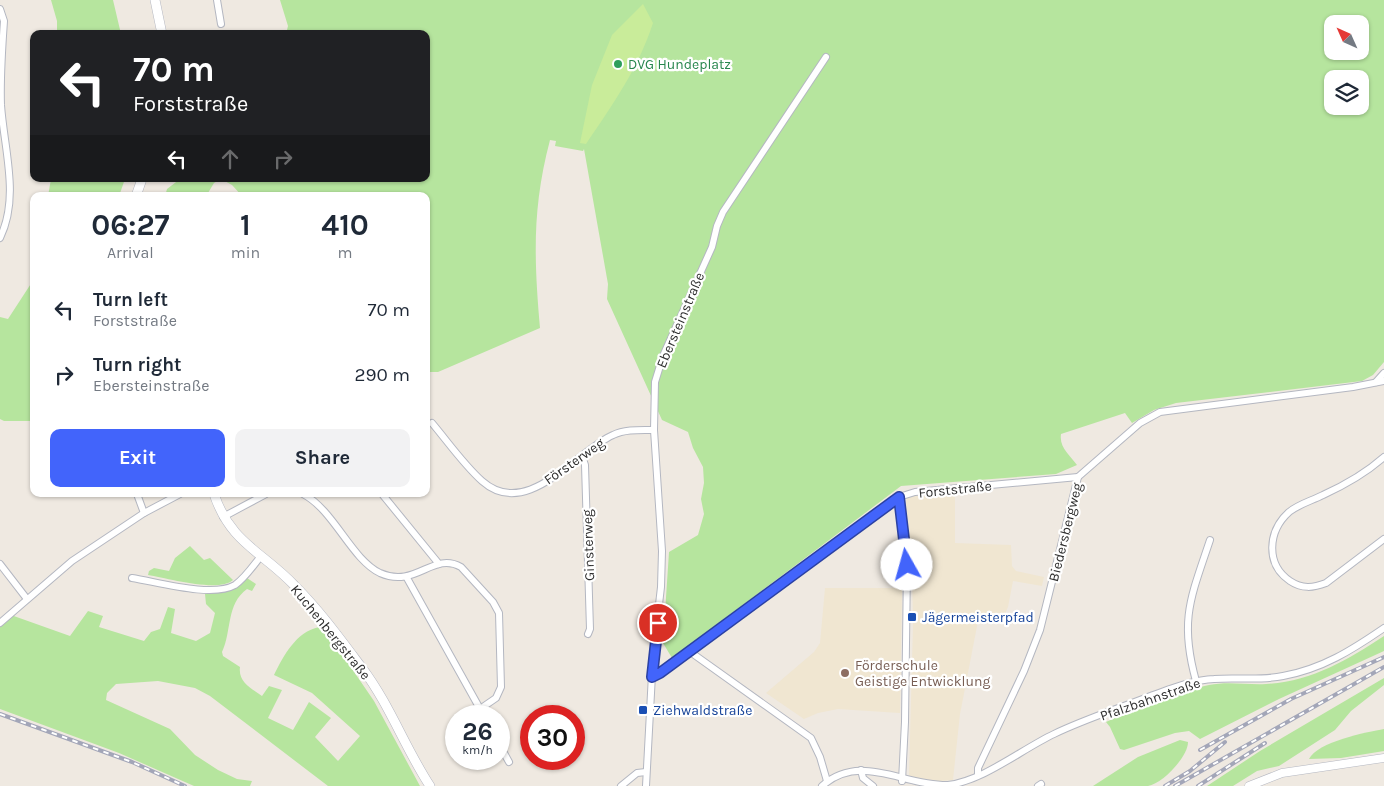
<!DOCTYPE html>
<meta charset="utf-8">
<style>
:root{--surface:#fff;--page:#f2f2f3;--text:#1f2937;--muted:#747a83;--accent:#4264fb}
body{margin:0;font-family:Karla,sans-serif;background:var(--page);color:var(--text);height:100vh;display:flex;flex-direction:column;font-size:19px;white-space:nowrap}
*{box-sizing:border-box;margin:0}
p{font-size:16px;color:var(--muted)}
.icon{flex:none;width:28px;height:28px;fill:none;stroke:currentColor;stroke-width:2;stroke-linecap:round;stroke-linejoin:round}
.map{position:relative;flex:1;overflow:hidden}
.side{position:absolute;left:30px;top:192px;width:400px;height:305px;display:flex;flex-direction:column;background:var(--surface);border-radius:10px;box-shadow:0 1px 4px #0004}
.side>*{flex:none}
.guide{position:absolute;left:30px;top:30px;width:400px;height:152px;border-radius:10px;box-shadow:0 1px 4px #0004;background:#202124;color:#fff;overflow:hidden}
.needle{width:32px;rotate:315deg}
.fabs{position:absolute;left:1324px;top:15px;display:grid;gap:10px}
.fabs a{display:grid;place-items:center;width:45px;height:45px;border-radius:10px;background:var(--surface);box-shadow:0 1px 4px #0004;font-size:25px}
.speed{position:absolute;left:445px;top:705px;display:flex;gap:10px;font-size:25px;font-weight:700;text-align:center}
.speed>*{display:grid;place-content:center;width:65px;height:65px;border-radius:50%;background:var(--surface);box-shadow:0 1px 4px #0004;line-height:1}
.speed small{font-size:12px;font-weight:400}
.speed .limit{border:8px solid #d22;background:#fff;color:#111}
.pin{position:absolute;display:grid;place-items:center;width:42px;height:42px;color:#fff;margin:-21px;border:2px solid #fff;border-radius:50%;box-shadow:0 1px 5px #0007}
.me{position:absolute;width:55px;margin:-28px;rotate:353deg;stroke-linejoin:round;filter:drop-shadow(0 0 4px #0008)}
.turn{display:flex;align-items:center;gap:18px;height:105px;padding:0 20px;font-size:22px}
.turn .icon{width:65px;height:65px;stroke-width:2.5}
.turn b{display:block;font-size:35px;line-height:42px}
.lanes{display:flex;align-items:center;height:48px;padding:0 20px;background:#0003;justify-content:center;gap:25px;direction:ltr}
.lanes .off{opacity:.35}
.eta{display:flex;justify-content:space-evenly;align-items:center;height:85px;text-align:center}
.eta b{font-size:30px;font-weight:700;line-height:35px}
.primary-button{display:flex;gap:10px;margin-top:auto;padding:10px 20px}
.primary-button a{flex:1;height:58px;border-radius:10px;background:var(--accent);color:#fff;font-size:20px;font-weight:700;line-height:58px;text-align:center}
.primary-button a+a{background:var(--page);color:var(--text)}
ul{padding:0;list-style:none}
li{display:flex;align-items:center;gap:15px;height:65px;padding:0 20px}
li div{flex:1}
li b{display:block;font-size:19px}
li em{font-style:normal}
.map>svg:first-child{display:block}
.education{fill:#f0e6d1}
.green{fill:#b6e59e;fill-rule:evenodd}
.pitch{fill:#c9ec9a}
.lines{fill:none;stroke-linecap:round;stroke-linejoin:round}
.minor-casing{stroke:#b4b7c1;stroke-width:8}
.tertiary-casing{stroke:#b4b7c1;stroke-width:9}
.secondary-casing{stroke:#b4b7c1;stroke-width:10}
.minor{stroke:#fff;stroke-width:6}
.tertiary{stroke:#fff;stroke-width:8}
.secondary{stroke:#fff;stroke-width:9}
.rail-casing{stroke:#a3a6b8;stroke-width:4}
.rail{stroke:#fff;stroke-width:2;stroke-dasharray:5.5;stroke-linecap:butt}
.route-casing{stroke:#2b41a3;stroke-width:12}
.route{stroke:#4264fb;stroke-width:9}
.leisure-dot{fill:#2e9e5b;stroke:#fff;stroke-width:2}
.transit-dot{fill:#1a4fb4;stroke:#fff;stroke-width:2}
.education-dot{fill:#8d6e63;stroke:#fff;stroke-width:2}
.labels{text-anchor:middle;stroke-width:4.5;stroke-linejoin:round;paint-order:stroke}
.leisure-label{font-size:14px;fill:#27864d;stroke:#fff;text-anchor:start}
.street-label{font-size:14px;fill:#2e2e2e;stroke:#fff}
.transit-label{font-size:14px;fill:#164399;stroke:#fff;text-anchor:start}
.education-label{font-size:14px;fill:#785e54;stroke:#fff;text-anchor:start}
</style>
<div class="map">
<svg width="1384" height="786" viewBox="0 0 1384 786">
<rect width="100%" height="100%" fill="#efe9e1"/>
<g class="education">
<path d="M955,492V543L1011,545L1012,566L1016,571L1044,577L1042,586L1013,581L1008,607L1004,616L978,621L960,714L953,780L929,782L910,779L909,776L913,624L912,569L904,504L909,495Z"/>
<path d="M825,588H902L900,713L838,709L818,713L804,719L766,693L814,652L820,643Z"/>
</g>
<g class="green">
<path d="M51,0H113L121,34H57V21Z"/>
<path d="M280,0H1384V362L1373,375L1362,381L1176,403L1154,410L1132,423L1125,413L1061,434C1059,448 1070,455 1077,465L1056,474L901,486L672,658L663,643L669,552L698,535L704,514L701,499L704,483L703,467L693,448L688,432L662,420L607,299L608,284L584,149L583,151L555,146L556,141L550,140C532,208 534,259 540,328L438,372H426V196H242L232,185L221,179L214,183L208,193L210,196H165L167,189L180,179H426V34H286L288,26ZM1332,24H1360V51H1332ZM1332,79H1360V106H1332Z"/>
<path d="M51,179H125L119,196H48Z"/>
<path d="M34,279V421H4L0,419V317L8,319Z"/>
<path d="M190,546L204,560L210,558L233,580C219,593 167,578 148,575L149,571L154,568L169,571L175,558Z"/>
<path d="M247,578L256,584L252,591L247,589C226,604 232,631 222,652L223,656L240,667C238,682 251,688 262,696L269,686L282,690L268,718L293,730L309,702L331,718L315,737L338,761L360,736L312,693L274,675C284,655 296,632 319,627L350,666L374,701L420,786H328L210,696L195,688L158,681L116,684L107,693L106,700L170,729L195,755L218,770L237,779L252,781L250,786H194L119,753L0,709V625L11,615L70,636L88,611L103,616L99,627L144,641L151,632L160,629L168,607L175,609L171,633L196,641L210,633L215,613L206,604L205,594L231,590Z"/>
<path d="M1384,636V651L1279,699L1200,739L1189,731L1175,733L1124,750L1120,749L1110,727L1106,722C1139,707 1173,692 1209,685C1228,681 1247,685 1266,684C1310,682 1348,660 1384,636Z"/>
<path d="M1384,678V685L1351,711L1335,730L1279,766L1257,771L1233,786H1207L1260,751Z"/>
<path d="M1384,729V751L1341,758L1309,759C1317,742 1367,732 1384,729Z"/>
<path d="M1180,740L1188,742C1188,757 1162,784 1148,786C1130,786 1111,786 1093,786L1138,757Z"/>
</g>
<path class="pitch" d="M643,4L653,23C638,69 613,104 586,144L580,143L592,85L612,35Z"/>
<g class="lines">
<defs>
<g id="minor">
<path d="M217,0L221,24"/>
<path d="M0,9L4,21C2,49 0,77 1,105C4,149 20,197 0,238"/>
<path d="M1376,382L1384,373"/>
<path d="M432,423C448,442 464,465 482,481C527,521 576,451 613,435C625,429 640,430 654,430"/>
<path d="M582,456L585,465L590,629L588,634"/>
<path d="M1384,457C1366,473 1345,485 1323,495C1311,501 1299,504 1289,512C1268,531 1265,564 1290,581C1302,589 1313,588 1326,583L1384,539"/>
<path d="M137,494L144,513"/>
<path d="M303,494C334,510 351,559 380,573C416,589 433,551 461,567L493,602L499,613L501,687L496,698L480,709"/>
<path d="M382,494L439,564"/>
<path d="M899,497L907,565L905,722L902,781"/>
<path d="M223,517L266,494"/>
<path d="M0,564L27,599"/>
<path d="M132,578C158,582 212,598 235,585C245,578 253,566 261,556"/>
<path d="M407,578L484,716"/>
<path d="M0,623L72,561L144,513L180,494"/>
<path d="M689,651L811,738L820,757L827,781"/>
<path d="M652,677L660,673L899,497L915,492L1078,477"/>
<path d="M1196,681C1179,620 1191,597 1210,540"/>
<path d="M499,744L509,762"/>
<path d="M861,770L863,778L873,786"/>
<path d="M978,775V768L1024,671L1040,630L1078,477L1140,423L1160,412L1353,387L1384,381"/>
<path d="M621,786L637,773L646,772"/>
<path d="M646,786L653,656L661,587L662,551L654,430L655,382L663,356L712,247L717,226L723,212L826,57"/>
<path d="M822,786C861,752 902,786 948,785C983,781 1022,749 1054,734C1085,719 1120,708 1153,695C1173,688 1193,680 1214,679C1237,677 1260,681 1283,676C1322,669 1352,650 1384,628"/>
<path d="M1038,786L1041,784"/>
</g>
<path id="tertiary" d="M1249,786L1282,773L1384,758"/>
<g id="secondary">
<path d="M155,0L162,34"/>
<path d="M136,196L142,179"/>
<path d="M214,494C231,544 262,551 295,586C320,611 341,640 362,668C390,705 405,748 430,786"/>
</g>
</defs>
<use href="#minor" class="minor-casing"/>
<use href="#tertiary" class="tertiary-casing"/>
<use href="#secondary" class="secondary-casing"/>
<use href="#minor" class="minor"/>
<use href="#tertiary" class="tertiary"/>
<use href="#secondary" class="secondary"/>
<defs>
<g id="rail">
<path d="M0,714L132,762L185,786"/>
<path d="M1200,750L1291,699L1384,657"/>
<path d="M1165,786L1190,771L1225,742"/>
<path d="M1175,786L1384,667"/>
<path d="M1198,786L1265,743"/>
</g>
</defs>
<use href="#rail" class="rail-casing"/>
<use href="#rail" class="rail"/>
</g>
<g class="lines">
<defs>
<path id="route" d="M658,623L652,677L660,673L899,497L907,565"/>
</defs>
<use href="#route" class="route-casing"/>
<use href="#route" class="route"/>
</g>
<circle class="leisure-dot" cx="618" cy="64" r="5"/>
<g class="transit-dot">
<rect x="907" y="612" width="10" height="10" rx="2.5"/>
<rect x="638" y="705" width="10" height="10" rx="2.5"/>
</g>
<circle class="education-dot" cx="845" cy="673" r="5"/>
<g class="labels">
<g class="leisure-label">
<text x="628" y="69">DVG Hundeplatz</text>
</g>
<g class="street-label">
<text transform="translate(680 320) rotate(-67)" y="5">Ebersteinstraße</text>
<text transform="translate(574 461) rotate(-35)" y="5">Försterweg</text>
<text transform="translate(955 489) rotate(-6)" y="5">Forststraße</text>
<text transform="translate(1065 532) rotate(-76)" y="5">Biedersbergweg</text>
<text transform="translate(588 545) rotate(-92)" y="5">Ginsterweg</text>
<text transform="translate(331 632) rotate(51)" y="5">Kuchenbergstraße</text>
<text transform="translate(1150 699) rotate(-19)" y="5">Pfalzbahnstraße</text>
</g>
<g class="transit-label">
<text x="922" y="622">Jägermeisterpfad</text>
<text x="653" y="715">Ziehwaldstraße</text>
</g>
<g class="education-label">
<text x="855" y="670">Förderschule<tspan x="855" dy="16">Geistige Entwicklung</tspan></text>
</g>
</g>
</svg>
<div class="fabs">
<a><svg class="needle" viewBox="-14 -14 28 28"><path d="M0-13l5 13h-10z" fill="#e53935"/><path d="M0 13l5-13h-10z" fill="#747a83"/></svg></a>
<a><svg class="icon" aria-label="layers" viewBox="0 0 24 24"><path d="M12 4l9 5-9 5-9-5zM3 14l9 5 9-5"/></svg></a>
</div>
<div class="speed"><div>26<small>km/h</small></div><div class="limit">30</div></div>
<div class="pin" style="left:658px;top:623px;background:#d93025"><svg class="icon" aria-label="arrive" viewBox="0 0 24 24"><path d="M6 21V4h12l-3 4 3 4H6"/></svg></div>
<svg class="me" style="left:907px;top:565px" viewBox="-20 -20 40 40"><circle r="19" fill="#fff"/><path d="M0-13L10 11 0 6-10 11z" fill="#4264fb"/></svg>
<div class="guide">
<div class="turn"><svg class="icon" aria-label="left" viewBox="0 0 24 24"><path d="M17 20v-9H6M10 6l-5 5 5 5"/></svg><div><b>70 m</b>Forststraße</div></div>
<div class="lanes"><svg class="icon" aria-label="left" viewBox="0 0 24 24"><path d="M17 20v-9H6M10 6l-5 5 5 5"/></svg><svg class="icon off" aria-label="ahead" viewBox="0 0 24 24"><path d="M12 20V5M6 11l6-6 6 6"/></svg><svg class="icon off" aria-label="right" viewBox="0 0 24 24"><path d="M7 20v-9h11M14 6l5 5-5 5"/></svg></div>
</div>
<section class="side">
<div class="eta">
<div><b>06:27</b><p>Arrival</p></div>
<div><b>1</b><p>min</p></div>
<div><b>410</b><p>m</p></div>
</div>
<ul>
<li><svg class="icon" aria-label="left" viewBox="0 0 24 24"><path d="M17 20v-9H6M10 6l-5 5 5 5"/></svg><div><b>Turn left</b><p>Forststraße</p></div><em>70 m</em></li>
<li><svg class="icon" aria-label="right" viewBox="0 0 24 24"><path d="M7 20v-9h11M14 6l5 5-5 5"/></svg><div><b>Turn right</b><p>Ebersteinstraße</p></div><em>290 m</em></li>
</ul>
<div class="primary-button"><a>Exit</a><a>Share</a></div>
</section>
</div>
